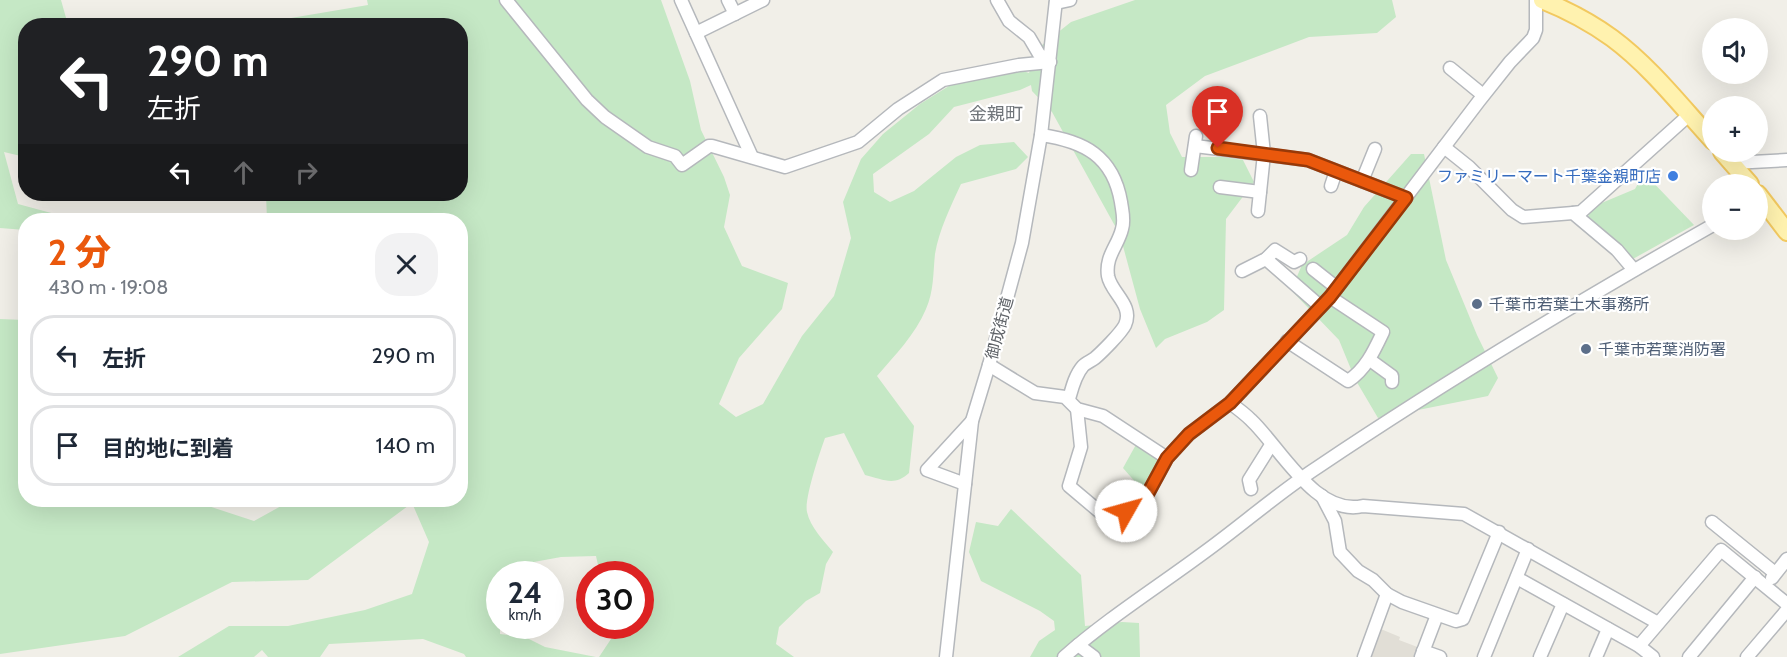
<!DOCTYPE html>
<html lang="ja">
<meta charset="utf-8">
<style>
:root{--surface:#fff;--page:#f2f2f3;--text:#1f2937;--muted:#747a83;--line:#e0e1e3;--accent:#ea580c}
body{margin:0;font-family:Cabin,"Noto Sans JP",sans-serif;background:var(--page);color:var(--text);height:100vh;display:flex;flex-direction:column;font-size:22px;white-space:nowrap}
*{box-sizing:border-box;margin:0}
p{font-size:20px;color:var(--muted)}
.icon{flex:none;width:33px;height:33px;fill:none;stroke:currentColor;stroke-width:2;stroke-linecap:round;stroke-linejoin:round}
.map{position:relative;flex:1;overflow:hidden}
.drawer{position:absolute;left:18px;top:213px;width:450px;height:294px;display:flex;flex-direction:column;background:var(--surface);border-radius:24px;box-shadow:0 6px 24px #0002}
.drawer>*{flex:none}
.guide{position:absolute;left:18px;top:18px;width:450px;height:183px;border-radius:24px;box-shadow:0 6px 24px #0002;background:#202124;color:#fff;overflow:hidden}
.controls{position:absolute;left:1702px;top:18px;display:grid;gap:12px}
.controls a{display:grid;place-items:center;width:66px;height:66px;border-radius:50%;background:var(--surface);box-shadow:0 6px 24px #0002;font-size:30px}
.speed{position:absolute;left:486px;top:561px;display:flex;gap:12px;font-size:30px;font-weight:700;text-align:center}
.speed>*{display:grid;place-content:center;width:78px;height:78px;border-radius:50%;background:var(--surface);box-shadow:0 6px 24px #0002;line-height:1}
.speed small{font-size:15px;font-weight:400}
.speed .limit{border:9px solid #d22;background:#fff;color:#111}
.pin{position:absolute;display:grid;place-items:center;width:51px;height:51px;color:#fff;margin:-62px -26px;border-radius:50% 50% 50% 0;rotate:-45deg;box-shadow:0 0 6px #0007}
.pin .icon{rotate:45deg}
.me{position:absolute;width:66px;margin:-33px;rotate:52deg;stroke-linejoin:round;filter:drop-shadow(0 0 4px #0008)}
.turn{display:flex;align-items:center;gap:21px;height:126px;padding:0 30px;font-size:27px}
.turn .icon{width:78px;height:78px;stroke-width:2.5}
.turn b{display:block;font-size:42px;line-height:51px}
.lanes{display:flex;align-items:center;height:57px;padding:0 30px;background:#0003;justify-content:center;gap:30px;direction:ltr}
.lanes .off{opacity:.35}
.round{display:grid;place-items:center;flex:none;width:63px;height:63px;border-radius:24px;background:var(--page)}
.head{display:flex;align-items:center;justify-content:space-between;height:102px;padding:0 30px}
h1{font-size:36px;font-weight:800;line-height:45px;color:var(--accent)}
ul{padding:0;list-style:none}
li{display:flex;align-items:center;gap:18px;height:81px;margin:0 12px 9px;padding:0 18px;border:3px solid var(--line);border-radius:24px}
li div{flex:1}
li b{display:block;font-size:22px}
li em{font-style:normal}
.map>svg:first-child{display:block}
.education{fill:#e1ded6}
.green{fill:#c5e8c5}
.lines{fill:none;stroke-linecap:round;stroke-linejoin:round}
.minor-casing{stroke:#b5b8bc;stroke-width:15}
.major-casing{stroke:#f2c960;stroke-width:20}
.minor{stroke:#fff;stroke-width:12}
.major{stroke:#fff2af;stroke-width:16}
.route-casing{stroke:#983908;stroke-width:15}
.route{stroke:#ea580c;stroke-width:10}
.shop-dot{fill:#3f7fe0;stroke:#fff;stroke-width:2}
.service-dot{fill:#5c6f8a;stroke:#fff;stroke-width:2}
.labels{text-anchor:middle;stroke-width:4.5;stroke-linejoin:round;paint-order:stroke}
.shop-label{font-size:16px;fill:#366cbe;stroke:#fff;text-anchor:end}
.service-label{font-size:16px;fill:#4e5e75;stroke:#fff;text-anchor:start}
.street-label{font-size:16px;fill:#5f6368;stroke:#fff}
.neighbourhood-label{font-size:18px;fill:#70757a;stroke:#fff}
</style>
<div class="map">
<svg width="1787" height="657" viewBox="0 0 1787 657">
<rect width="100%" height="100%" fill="#f1efe8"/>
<path class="education" d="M1376,627L1400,637L1399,640L1420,648L1417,657H1367Z"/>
<g class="green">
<path d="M0,0H61L68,25L26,26L25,157L4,152L18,204L66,217V220H26L25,230L0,228Z"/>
<path d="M367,0H661L690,81L701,130L724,177L730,195L724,227L742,266L788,283L782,309L739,358L719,404L736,417L763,404L802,336L834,296L851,238L843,202L861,159L883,134L920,104L957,81L1023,71L1029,73L1037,49L1071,22L1135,0H1392L1396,17L1377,33L1309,37L1205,76L1166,105L1170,133L1182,157H1222L1243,160L1254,182L1226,219L1224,310L1207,322L1165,339L1156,348L1140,309L1120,235L1052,112L1032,91L1031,85L1020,90L954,107L929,134L873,174L874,192L890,202L914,191L956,157L980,145L1014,142L1028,157L1016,169L961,184C951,206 939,230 935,254C933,273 934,291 926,309C915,335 895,355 877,376L914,426L909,473C894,487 883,479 865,475L844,433L825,438C820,452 804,499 807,512C810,527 824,541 833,552L826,564L820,593L806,601L779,627L776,644L794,657H599L613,636L611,626H640V574H600L596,556L561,557L506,567L504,574H500V634L525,637L545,647L596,657H466L464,654L423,639L329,644L320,657H268L262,650L254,657H178L229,626H288L365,610L412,594L429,542L412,503L308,580L232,582L125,636L0,654V319L25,320L26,500H190L254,521L292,500H460V220H267L266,194H460V26L249,25L368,5Z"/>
<path d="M1411,154H1424L1446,260L1477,335L1498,378L1488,396L1378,418L1355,379L1339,340L1291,290L1302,265L1347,235L1364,207Z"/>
<path d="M1644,173L1694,225L1631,260L1587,219L1592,207L1635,189Z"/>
<path d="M1138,441L1164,460L1145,493L1123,468Z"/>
<path d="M1011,509L1081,575L1085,626L1122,622L1139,623L1140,657H1030L1039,641L1055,630L1054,621L1040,611L981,581L969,552L976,522L998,526Z"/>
</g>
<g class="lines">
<defs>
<g id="minor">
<path d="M506,0L587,100L605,117L648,147L675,156L682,165L709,146H712L785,167L858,142L898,109L943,80L1019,65L1050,62"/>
<path d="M681,0L752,157"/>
<path d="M728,0L735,14"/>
<path d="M997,0L1009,21L1029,37L1039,54L1050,62"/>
<path d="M1056,3L1070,0"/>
<path d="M696,33L763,0"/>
<path d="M1450,68L1483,95"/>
<path d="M1041,135C1084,141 1113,156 1121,202C1122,210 1125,220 1122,229C1118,246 1105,256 1108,276C1111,293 1134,305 1125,325C1121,333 1102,352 1095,358C1091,361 1086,363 1083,366C1075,375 1072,388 1069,399"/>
<path d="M1195,146L1308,160L1406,198"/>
<path d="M1444,147L1469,167L1512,210L1523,217L1573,213L1617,250L1634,270"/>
<path d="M1733,163L1787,160"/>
<path d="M1191,170L1196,136"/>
<path d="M1362,181L1375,149"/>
<path d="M1331,186L1336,171"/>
<path d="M1220,187L1260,192"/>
<path d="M1258,211L1264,154L1260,116"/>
<path d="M1573,213L1581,212L1689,115"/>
<path d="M1266,259L1321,307"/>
<path d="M1313,269L1337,288"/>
<path d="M1242,271L1266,259L1275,250L1294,262L1300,259"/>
<path d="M1287,341L1348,381C1366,369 1374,351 1383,332L1330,297"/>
<path d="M1370,360L1392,376V382"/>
<path d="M989,365L1035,393L1065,397L1077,409L1103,416L1167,458"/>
<path d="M1230,403C1237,408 1245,414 1251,420C1280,447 1316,517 1363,506L1464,514L1658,623"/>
<path d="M1077,409L1081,447L1069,486L1107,518L1138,506L1147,495L1167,458L1189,434L1230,403L1330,297L1479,101L1510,62L1533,38L1536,30V0"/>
<path d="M965,484L927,470L972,421"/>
<path d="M1251,489L1249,480L1271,445"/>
<path d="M1322,496L1335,521L1340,552L1358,571L1373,580L1387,594L1402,602L1456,621L1463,619L1499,532"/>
<path d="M1712,522L1775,573"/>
<path d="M1517,578L1639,646L1653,657"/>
<path d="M1772,578L1787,559"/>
<path d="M1078,645L1094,657"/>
<path d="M1639,646L1721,550L1787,604"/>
<path d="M1423,651L1440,657"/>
<path d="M946,657L972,421L989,365L1022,243L1041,135L1056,0"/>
<path d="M1064,657C1107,619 1156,588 1202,554C1241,526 1278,493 1318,467C1446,381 1579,301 1713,225"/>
<path d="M1364,657L1387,594"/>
<path d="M1421,657L1437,615"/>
<path d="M1484,657L1528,549"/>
<path d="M1540,657L1563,604"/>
<path d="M1596,657L1608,629"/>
<path d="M1689,657L1755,577"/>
<path d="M1747,657L1787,610"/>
</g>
<g id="major">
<path d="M1542,0C1567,10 1590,22 1612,38C1650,66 1681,106 1713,141"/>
<path d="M1722,152L1750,184"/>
<path d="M1758,194L1787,232"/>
</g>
</defs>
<use href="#minor" class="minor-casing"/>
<use href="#major" class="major-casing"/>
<use href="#minor" class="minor"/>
<use href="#major" class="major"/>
</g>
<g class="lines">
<defs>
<path id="route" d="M1126,511L1138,506L1147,495L1167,458L1189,434L1230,403L1330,297L1406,198L1308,160L1218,148"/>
</defs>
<use href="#route" class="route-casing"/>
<use href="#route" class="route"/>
</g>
<circle class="shop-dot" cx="1673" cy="176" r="6"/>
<g class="service-dot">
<circle cx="1477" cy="304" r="6"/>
<circle cx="1586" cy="349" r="6"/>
</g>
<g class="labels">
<g class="shop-label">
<text x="1661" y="182">ファミリーマート千葉金親町店</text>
</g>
<g class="service-label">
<text x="1489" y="310">千葉市若葉土木事務所</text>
<text x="1598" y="355">千葉市若葉消防署</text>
</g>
<g class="street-label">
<text transform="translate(999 328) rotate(-75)" y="6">御成街道</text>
</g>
<g class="neighbourhood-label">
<text x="996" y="120">金親町</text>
</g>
</g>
</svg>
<div class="controls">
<a><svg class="icon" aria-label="sound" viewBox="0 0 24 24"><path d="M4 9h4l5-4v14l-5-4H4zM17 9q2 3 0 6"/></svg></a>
<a>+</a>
<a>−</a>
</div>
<div class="speed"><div>24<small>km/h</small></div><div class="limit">30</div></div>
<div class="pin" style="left:1218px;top:148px;background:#d93025"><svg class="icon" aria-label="arrive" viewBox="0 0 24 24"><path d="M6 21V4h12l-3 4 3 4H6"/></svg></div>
<svg class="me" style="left:1126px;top:511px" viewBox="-20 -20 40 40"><circle r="19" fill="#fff"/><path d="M0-13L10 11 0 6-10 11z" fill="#ea580c"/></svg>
<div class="guide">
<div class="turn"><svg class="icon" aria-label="left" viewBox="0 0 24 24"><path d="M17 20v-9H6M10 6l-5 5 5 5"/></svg><div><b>290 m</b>左折</div></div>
<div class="lanes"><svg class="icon" aria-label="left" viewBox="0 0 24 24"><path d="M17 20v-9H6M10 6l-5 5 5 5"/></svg><svg class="icon off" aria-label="ahead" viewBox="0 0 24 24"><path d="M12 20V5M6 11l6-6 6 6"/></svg><svg class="icon off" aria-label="right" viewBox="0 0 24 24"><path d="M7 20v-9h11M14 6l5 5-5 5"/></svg></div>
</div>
<section class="drawer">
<div class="head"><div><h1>2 分</h1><p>430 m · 19:08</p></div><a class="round"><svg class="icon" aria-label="close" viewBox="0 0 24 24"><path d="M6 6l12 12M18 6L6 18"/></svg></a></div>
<ul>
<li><svg class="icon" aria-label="left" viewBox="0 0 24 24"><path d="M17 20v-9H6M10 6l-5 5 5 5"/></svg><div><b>左折</b></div><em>290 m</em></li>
<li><svg class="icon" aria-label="arrive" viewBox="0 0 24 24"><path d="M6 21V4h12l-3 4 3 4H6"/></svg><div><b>目的地に到着</b></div><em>140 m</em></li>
</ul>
</section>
</div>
